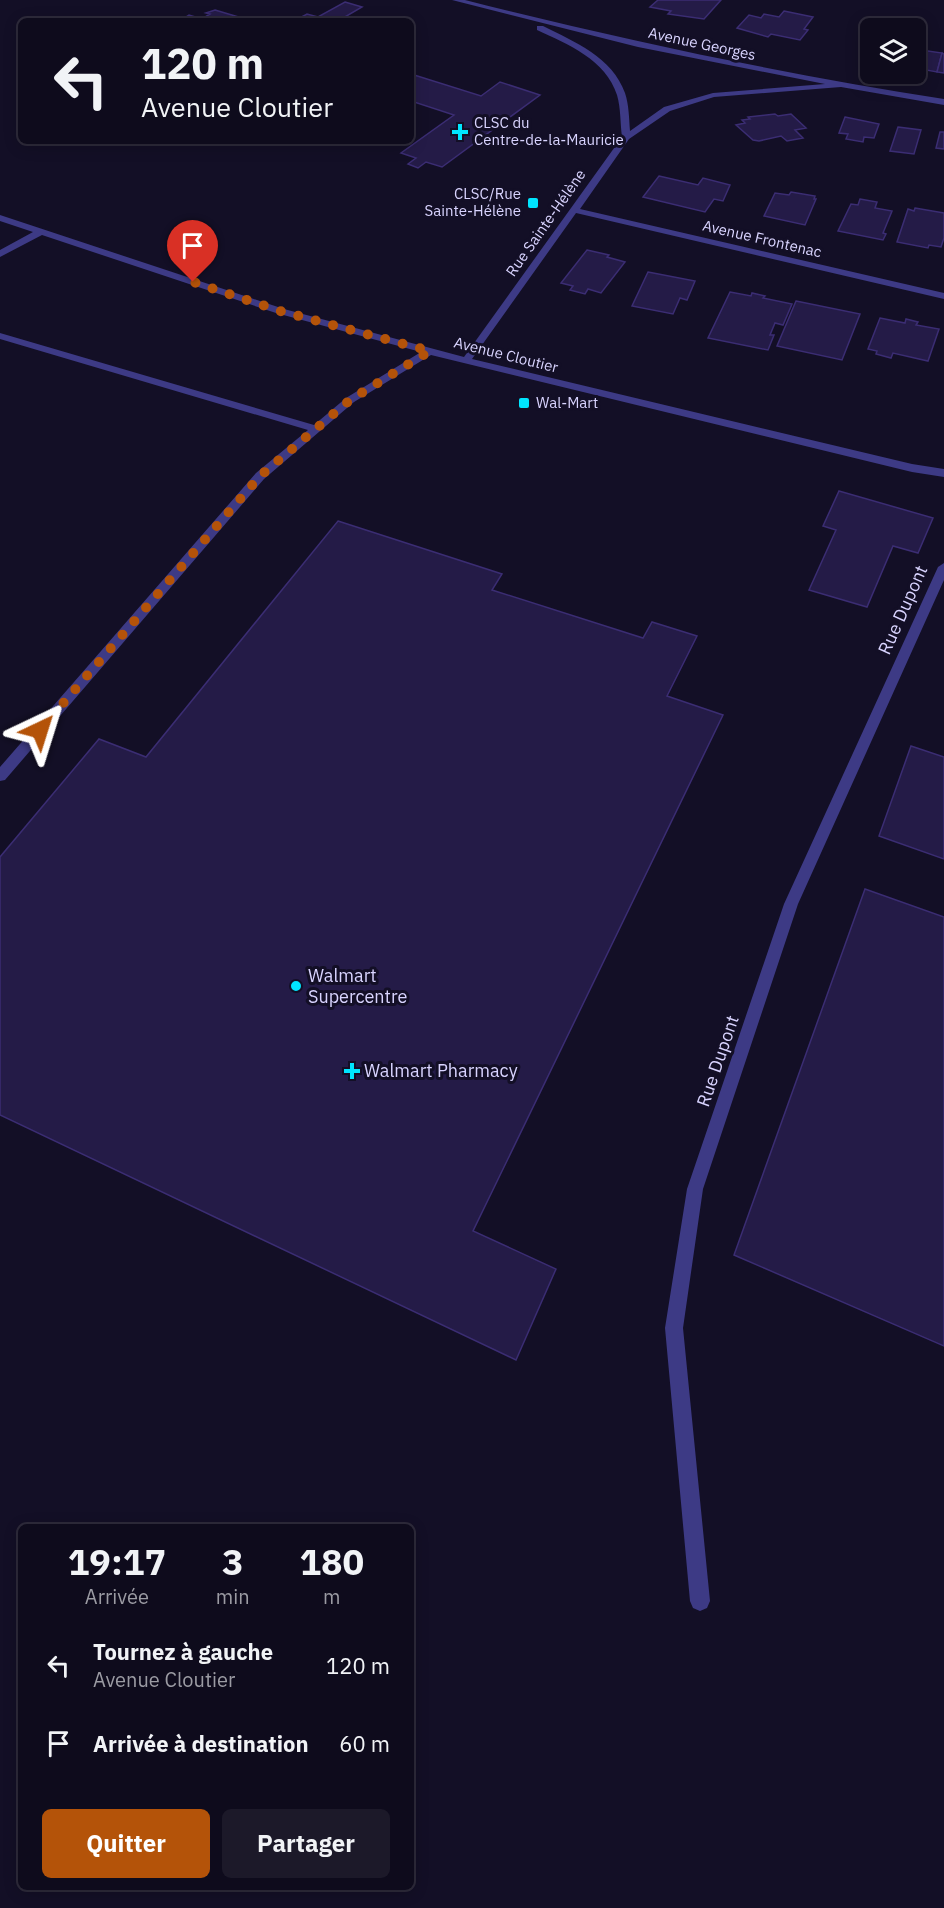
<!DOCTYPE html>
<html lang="fr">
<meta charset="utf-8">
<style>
:root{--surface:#0e0b1c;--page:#1c1929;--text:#f1f3f6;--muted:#9b9ba3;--line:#2e2b3b;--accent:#b45309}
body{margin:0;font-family:"IBM Plex Sans",sans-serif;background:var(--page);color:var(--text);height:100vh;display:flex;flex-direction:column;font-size:22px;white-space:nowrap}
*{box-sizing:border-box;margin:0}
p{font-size:20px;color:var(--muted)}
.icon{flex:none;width:33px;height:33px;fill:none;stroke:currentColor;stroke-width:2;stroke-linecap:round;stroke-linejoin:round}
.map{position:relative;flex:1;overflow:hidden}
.panel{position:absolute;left:18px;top:1524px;width:396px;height:366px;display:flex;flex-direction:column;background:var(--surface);border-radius:9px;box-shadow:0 3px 15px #0003,0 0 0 2px var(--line)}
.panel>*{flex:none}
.hud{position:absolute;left:18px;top:18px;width:396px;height:126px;border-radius:9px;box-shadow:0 3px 15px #0003,0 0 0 2px var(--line);background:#0e0b1c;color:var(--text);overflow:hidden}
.tools{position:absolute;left:860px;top:18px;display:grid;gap:12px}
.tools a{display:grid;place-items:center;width:66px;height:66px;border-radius:9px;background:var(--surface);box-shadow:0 3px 15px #0003,0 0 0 2px var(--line);font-size:30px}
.pin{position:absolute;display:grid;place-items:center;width:51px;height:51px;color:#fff;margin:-62px -26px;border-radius:50% 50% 50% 0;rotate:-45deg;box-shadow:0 0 6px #0007}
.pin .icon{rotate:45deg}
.me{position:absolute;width:66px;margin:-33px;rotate:41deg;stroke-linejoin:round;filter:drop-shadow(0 0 4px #0008)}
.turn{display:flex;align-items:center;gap:21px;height:126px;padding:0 24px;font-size:27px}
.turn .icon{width:78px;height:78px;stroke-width:2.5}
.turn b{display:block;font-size:42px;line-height:51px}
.eta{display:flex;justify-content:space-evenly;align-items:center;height:102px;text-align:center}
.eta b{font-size:36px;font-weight:800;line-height:42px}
.action{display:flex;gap:12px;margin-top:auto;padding:12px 24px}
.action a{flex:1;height:69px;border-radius:9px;background:var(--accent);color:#fff;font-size:24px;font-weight:800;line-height:69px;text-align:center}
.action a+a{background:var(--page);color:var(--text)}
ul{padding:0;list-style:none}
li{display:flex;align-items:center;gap:18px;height:78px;padding:0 24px}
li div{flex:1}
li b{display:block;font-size:22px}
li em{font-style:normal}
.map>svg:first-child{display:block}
.building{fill:#241b47;stroke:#3b2d73;stroke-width:1.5}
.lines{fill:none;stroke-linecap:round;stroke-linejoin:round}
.minor{fill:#3d3a85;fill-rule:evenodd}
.route{stroke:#b45309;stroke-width:10;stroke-dasharray:0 18}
.poi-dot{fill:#00e5ff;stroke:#130f26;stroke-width:2}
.labels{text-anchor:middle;stroke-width:6;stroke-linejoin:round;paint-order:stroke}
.far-street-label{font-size:15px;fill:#d9d4ff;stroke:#130f26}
.far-poi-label{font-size:15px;fill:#d9d4ff;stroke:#130f26;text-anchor:start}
.street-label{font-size:18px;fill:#d9d4ff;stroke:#130f26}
.poi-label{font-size:18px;fill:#d9d4ff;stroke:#130f26;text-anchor:start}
</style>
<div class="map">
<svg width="944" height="1908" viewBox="0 0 944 1908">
<rect width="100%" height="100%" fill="#130f26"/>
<g class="building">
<path d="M658,0H721L704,19L668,14L671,11L650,7Z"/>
<path d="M345,2L362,7L338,21H294L307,14L318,17Z"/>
<path d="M215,10L252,21H190L183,19L189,15L202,19L210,14L206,13Z"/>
<path d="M784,11L813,17L804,29L808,30L800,40L771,34L768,37L737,28L749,15L761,18L764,14L779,17Z"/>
<path d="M921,50L942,53L937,72L915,68Z"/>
<path d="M942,53L944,54V73L937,72Z"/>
<path d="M411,74L481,96L500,82L540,95L442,167L426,162L418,168L408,164L416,158L401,153L454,115L411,101Z"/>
<path d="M775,114L778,116L791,114L806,128L795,130L803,138L787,141L781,136L759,141L753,140L736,125L745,123L742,120L750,119L748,117Z"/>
<path d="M845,117L879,124L874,138L864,137L863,142L846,139L848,134L839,133Z"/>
<path d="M898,127L921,130L914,154L890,151Z"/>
<path d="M940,132H944V149L936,148Z"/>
<path d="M659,176L698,185L703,178L730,185L723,201L714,199L705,212L643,197Z"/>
<path d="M791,192L815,196L814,199H816L805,225L764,216L775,193L789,195Z"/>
<path d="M860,199L877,202L875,208L892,211L883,233L886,234L883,240L838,231L851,204L858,205Z"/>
<path d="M915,208L944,213V238L941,247L929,245L928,248L897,242L908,209L914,211Z"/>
<path d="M587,250L609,255L607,257L625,262L601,293L588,289L585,294L570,290L573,286L561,283Z"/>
<path d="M648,272L695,281L687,300L680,298L673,314L632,306Z"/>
<path d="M730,292L751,296L752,293L765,296L763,298L792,304L783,325L775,323L770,335H774L768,350L708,338Z"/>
<path d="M796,301L860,314L842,360L777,346Z"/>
<path d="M880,318L905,323L906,319L918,322L916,325L939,329L928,361L893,353L891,358L876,354L877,351L868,349Z"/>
<path d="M839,491L933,518L918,553L893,546L867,607L809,590L836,530L823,526Z"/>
<path d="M338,521L502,574L492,590L643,638L652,622L697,636L667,696L723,715L473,1231L556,1269L516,1360L0,1115V857L99,739L146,757Z"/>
<path d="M911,746L944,757V859L879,836Z"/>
<path d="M865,889L944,917V1346L734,1255Z"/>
</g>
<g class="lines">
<g class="minor">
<path d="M452,0H465C623,40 783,74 944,99V105L841,87L714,97L670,111L629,139L580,209L944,293V299L576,213L472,359L912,464L944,469V477L912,472L431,355L354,402L264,479L5,780L0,781V767L256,473L308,430L0,339V333L314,425L346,398L421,352L276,313L42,235L0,257V250L33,232L0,221V215L284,309L464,357L622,137C620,123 621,109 617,95C606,60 568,44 537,30V26H543C575,42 612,57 625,93C629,105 629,118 630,131L664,107L713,93L825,84L638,47Z"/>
<path d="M944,563V580L798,904L703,1189L683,1328L710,1601L707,1608L700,1611L693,1608L690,1601L665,1328L687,1189L784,904L938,567Z"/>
</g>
</g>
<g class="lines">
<path class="route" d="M40,730L260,476L350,400L430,351L280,311L193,282"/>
</g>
<g class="poi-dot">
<path d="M457 123h6v6h6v6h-6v6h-6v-6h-6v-6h6z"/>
<rect x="527" y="197" width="12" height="12" rx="3"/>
<rect x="518" y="397" width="12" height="12" rx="3"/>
<circle cx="296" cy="986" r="6"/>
<path d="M349 1062h6v6h6v6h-6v6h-6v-6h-6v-6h6z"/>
</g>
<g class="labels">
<g class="far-street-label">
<text transform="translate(702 44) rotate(12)" y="5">Avenue Georges</text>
<text transform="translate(546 223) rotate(-55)" y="5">Rue Sainte-Hélène</text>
<text transform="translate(762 239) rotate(13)" y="5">Avenue Frontenac</text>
<text transform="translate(506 355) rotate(14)" y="5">Avenue Cloutier</text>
</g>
<g class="far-poi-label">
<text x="474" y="128">CLSC du<tspan x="474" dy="17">Centre-de-la-Mauricie</tspan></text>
<text x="521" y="199" text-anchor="end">CLSC/Rue<tspan x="521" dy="17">Sainte-Hélène</tspan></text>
<text x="536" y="408">Wal-Mart</text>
</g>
<g class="street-label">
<text transform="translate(903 610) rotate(-66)" y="6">Rue Dupont</text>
<text transform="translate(718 1061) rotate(-71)" y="6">Rue Dupont</text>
</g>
<g class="poi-label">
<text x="308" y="982">Walmart<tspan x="308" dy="21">Supercentre</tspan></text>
<text x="364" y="1077">Walmart Pharmacy</text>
</g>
</g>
</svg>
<div class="tools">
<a><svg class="icon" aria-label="layers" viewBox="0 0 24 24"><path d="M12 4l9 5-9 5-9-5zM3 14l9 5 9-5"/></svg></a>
</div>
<div class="pin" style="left:193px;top:282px;background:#d93025"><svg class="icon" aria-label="arrive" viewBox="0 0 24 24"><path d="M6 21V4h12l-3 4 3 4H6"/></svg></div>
<svg class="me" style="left:40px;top:730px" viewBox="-20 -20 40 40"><path d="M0-17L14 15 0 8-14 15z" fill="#b45309" stroke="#fff" stroke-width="4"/></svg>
<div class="hud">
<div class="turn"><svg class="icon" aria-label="left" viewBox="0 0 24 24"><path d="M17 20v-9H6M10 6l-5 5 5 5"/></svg><div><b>120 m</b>Avenue Cloutier</div></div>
</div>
<section class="panel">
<div class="eta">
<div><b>19:17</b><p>Arrivée</p></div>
<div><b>3</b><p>min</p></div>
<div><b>180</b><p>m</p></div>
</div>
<ul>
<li><svg class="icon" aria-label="left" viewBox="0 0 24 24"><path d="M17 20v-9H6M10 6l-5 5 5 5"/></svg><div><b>Tournez à gauche</b><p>Avenue Cloutier</p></div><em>120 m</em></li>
<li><svg class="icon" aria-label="arrive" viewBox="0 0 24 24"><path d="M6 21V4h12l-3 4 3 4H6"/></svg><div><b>Arrivée à destination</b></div><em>60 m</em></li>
</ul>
<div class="action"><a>Quitter</a><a>Partager</a></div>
</section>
</div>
